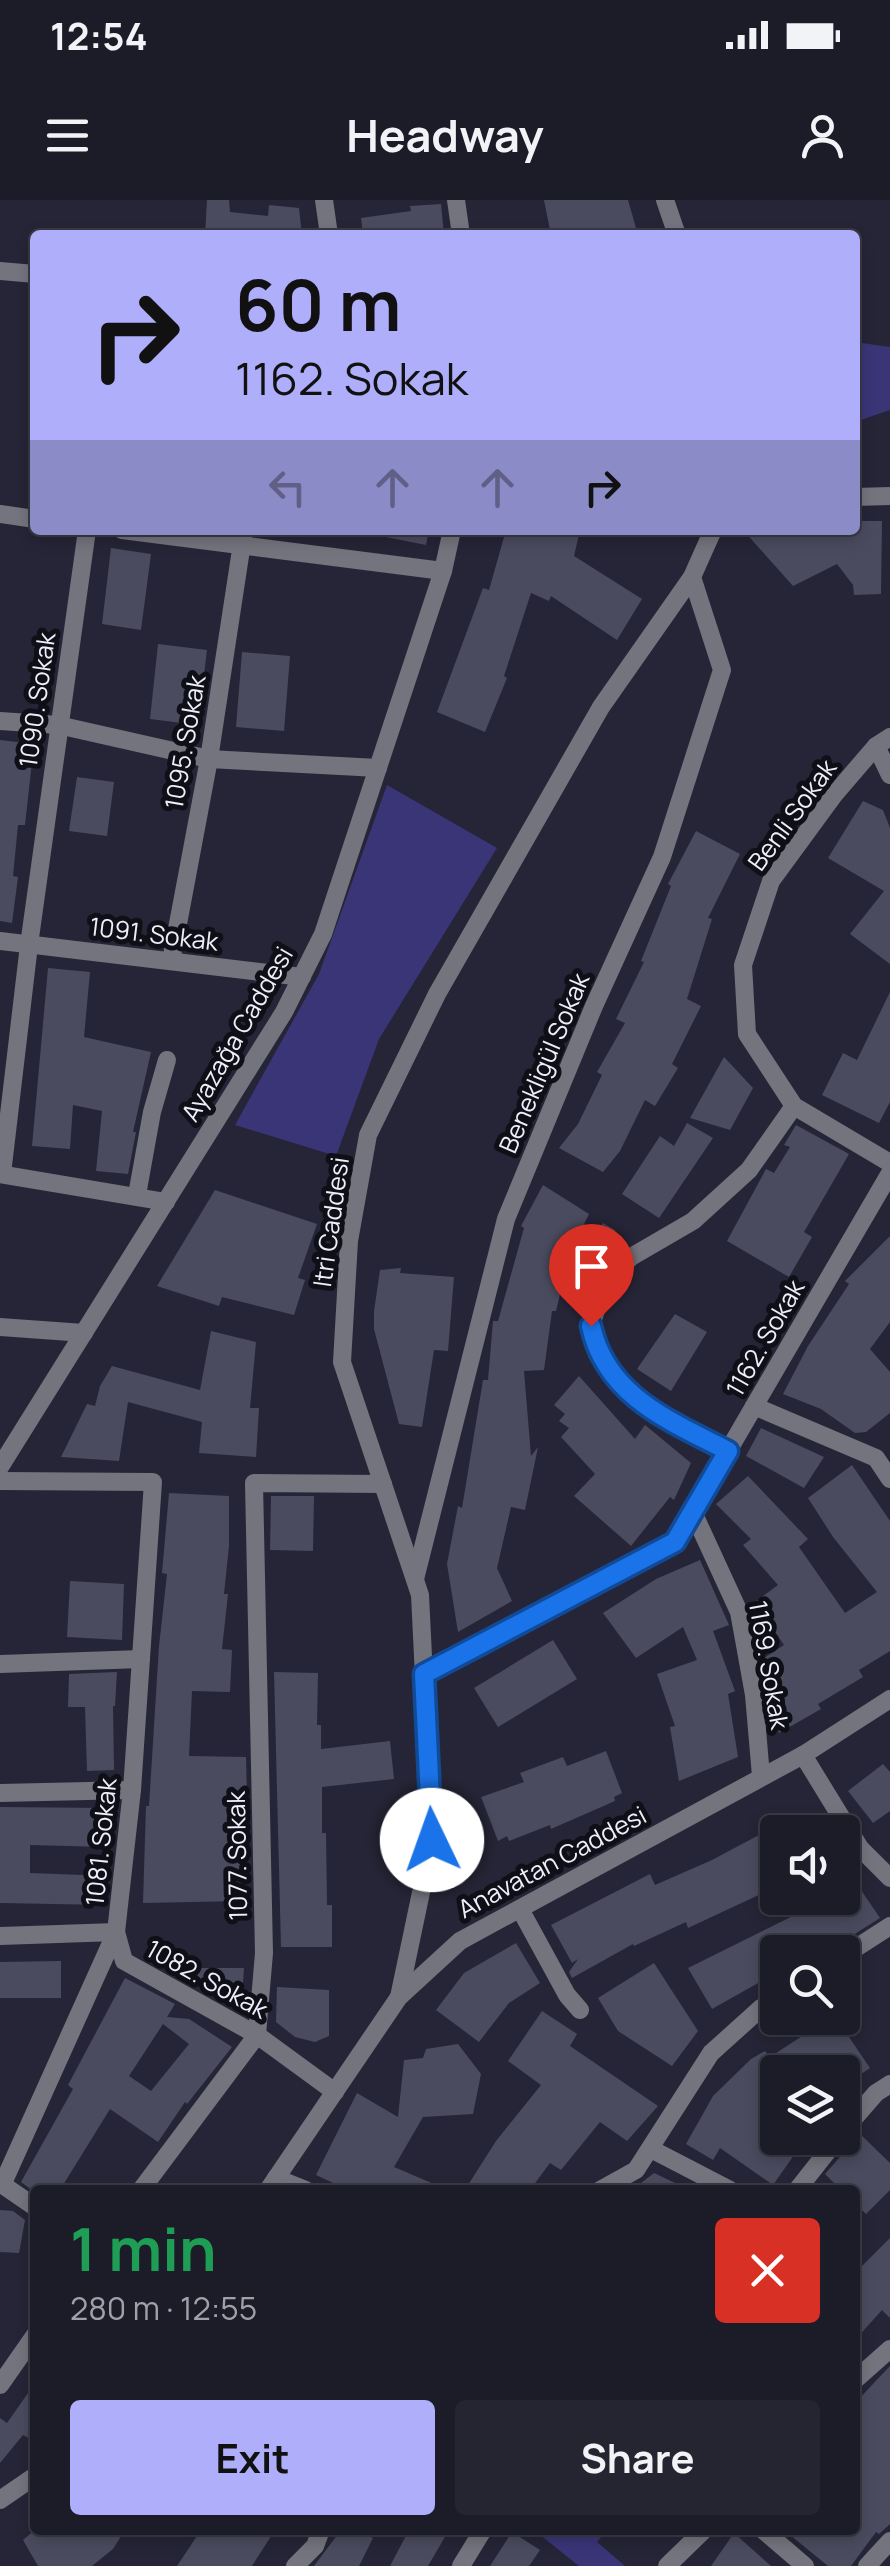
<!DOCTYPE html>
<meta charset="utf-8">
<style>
:root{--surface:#1c1c29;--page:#252531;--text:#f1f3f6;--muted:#a0a1a8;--line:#3a3a46;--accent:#aeaefb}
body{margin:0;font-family:Manrope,sans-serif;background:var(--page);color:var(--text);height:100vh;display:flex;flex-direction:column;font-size:38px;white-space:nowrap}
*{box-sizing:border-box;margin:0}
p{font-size:32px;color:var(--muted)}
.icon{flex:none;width:55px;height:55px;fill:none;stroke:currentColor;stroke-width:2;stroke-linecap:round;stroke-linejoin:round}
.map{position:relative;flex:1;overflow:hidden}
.panel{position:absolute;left:30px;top:1985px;width:830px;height:350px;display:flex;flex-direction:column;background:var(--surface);border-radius:10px;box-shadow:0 5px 15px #0003,0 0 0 2px var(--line)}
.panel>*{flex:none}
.hud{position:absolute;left:30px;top:30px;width:830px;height:305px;border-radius:10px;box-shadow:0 5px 15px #0003,0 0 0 2px var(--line);background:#aeaefb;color:#111;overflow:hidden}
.fabs{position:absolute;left:760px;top:1615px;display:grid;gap:20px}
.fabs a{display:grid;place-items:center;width:100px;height:100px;border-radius:10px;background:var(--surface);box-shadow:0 5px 15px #0003,0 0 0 2px var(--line);font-size:50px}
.pin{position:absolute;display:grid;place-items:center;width:85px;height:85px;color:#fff;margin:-102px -42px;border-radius:50% 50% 50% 0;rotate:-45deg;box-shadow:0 0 10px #0007}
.pin .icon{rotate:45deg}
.me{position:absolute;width:110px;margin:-55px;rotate:357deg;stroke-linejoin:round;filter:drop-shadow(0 0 8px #0008)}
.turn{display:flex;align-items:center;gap:35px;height:210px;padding:0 40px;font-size:45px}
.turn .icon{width:130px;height:130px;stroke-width:2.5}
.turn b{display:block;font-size:70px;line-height:85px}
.lanes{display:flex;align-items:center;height:95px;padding:0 40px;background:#0003;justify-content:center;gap:50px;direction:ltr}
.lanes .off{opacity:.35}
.round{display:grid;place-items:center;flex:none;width:105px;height:105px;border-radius:10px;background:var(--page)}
.head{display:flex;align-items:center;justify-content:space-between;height:170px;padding:0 40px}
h1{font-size:60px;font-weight:700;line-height:75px;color:#1e9e55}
.action{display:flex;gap:20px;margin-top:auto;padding:20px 40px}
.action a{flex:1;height:115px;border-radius:10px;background:var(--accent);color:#111;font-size:40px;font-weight:700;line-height:115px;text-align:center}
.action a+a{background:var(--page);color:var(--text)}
.status{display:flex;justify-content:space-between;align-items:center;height:70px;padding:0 50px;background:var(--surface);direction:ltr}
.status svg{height:28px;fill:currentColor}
header{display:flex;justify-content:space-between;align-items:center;height:130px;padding:0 40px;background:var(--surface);font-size:45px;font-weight:700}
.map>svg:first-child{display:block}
.green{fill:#3a3577}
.building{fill:#4a4b5e;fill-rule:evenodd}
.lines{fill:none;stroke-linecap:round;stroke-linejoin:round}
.minor{stroke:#73747d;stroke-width:18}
.route-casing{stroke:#114b97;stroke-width:25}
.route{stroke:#1a73e8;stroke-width:18}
.labels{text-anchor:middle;stroke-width:10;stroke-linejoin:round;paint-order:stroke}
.street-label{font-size:25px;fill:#eeeffb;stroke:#0f0f17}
</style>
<div class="status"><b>12:54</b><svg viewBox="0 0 49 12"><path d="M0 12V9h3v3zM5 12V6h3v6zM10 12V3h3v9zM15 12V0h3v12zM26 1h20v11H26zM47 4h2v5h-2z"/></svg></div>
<header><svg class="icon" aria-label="menu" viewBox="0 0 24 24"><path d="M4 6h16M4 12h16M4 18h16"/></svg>Headway<svg class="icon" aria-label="person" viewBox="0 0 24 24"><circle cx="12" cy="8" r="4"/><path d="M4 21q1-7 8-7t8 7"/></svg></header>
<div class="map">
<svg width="890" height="2366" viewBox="0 0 890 2366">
<rect width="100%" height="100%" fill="#252537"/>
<g class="green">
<path d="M855,142L890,147V210L855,222Z"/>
<path d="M387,585L497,648L379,839L336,956L235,925L319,774Z"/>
<path d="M534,2330H607L597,2342L625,2366H579Z"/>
</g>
<g class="building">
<path d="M207,0H229L230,12L268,16L269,5L299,8L302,35H205Z"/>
<path d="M544,0H628L638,35H551Z"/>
<path d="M441,4L444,35H363L361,18L411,11L410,6Z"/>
<path d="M855,321H882L881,394L854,395L853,385L837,364L793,386L743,330H855Z"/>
<path d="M386,330H429L426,345L386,337Z"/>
<path d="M506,330H580L574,356L642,399L617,440L551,396L549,401L531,393L504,476L507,478L485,532L437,512L483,388L489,390Z"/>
<path d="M111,348L151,354L141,430L102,424Z"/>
<path d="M158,444L207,450L198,525L150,519Z"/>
<path d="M242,452L290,456L284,531L236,527Z"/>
<path d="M0,540L34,544L25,625H18L13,676L18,677L12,723L0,721Z"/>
<path d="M77,577L114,582L107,636L69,631Z"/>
<path d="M863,601L883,610L890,628V764L850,734L884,691L828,658Z"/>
<path d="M696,631L740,654L708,718L712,719L687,799L701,806L672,864L678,868L655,906L645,900L620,951L603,972L559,948L578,924L602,875L597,872L625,823L616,819L644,762L641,761L671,686L668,684Z"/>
<path d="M48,768L90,772L84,837L151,852L133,932H136L128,974L96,971L102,911L73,905L70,949L32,946Z"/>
<path d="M890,792V902L879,923L822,895L843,853L857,860Z"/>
<path d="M724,857L753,888L730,930L690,918Z"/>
<path d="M687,923L713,938L659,1018L622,994L660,936L674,946Z"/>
<path d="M796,925L849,954L804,1032L812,1037L789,1077L727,1041L766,969L774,973L790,947L784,945Z"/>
<path d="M543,985L589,1014L583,1026L595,1034L603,1023L615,1030L588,1062L580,1057L582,1054L571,1050L556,1111H552L544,1170L524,1171L531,1256L538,1247L525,1310L511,1307L497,1368L512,1401L458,1432L447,1364L458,1306L462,1308L483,1180H488L493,1121H498L524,1028L521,1026Z"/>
<path d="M215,990L317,1024L298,1078L305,1080L294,1115L222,1097L219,1106L157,1086Z"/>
<path d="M890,1036V1122L870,1149L890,1172V1213L866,1232L855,1233L821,1209L783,1194L808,1146L849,1084L845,1081Z"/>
<path d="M401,1068L400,1073L454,1077L448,1151L434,1150L422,1227L399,1224L374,1129V1111L380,1070Z"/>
<path d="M675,1114L707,1132L671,1191L637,1169Z"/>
<path d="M211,1131L256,1142L250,1208H259L256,1257L199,1253L202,1222L128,1202L119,1261L61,1257L87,1204L95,1206L100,1186L112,1166L200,1190Z"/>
<path d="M579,1176L635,1239L645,1225L691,1263L674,1300L670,1297L631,1346L574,1296L595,1274L561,1237L569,1228L559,1221L565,1214L554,1205Z"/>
<path d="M761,1228L824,1257L804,1288L746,1256Z"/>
<path d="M852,1265L890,1321V1451L859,1470L863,1477L818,1504L821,1509L779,1533L764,1458L784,1445L755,1402L778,1385L743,1345L751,1339L716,1304L748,1276L808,1339L799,1347L845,1413L877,1392L833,1337L808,1298Z"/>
<path d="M169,1293L229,1296V1346L224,1394H228L222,1449L232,1450L230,1492L192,1491L189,1556L246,1557L247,1598H236L242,1701L143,1703L146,1606H149L159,1446L167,1374L162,1373Z"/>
<path d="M271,1296H314L313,1351L270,1350Z"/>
<path d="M700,1360L729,1425L713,1431L735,1491L728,1494L738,1557L679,1581L670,1527L675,1526L657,1474L697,1460L683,1427L636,1458L603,1413L656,1379Z"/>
<path d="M70,1381L124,1384L122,1440L67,1437Z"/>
<path d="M553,1440L577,1479L498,1527L474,1488Z"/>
<path d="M117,1472L115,1506H113L114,1570L87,1571L85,1507H68L69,1474Z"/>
<path d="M274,1472L318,1473L317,1525H321V1549L390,1541L394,1579L322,1587V1633H326L327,1705H332V1747H281Z"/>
<path d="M606,1551L622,1593L614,1597L615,1601L551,1629L550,1625L509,1641L507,1636L498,1641L481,1597L524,1582L520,1573L563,1557L567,1566Z"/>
<path d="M883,1564L890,1572V1611L873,1623L848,1591Z"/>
<path d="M0,1607L108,1608L107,1647L30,1645V1673L110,1676L106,1705L0,1703Z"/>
<path d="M813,1614L824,1632H782Z"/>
<path d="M759,1635L764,1644L778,1635V1686L688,1728L686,1722L634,1746L633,1744L572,1778L569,1772L578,1759L572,1763L551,1725L650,1674L655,1685L712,1660Z"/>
<path d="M842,1662L880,1718L842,1742L838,1736L804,1752H778V1772L712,1809L688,1768L817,1704L812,1698H842Z"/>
<path d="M516,1743L540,1783L509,1803L479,1842L436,1810L464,1773Z"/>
<path d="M61,1761V1798H0V1762Z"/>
<path d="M654,1763L698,1831L672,1866L618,1831L598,1798Z"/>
<path d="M198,1768H244L242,1797L229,1800L197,1780Z"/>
<path d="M125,1778L175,1804L167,1817L189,1819L232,1847L187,1904L185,1902L158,1942L110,1909L60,1990H32L21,1982L73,1889L68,1885ZM163,1824L189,1844L151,1891L129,1876Z"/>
<path d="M277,1787L329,1790V1836L315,1842L295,1837L276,1822Z"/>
<path d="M542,1811L577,1834L570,1846L658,1906L627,1941L600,1922L561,1970L550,1963L530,1990H479L468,1985L496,1941L541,1885L508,1861Z"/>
<path d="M830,1818H836L870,1868L842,1887V1872H806L794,1856L778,1872V1938H806L773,1985L720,1948L713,1960L686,1944L713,1896L751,1859L765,1851L770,1857Z"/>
<path d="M458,1844L481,1874L473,1914L423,1917L394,1967L448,1990H348L316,1975L357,1893L398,1917L404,1860L423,1858L426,1849Z"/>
<path d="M860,1934L890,1963V1990L866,2014L855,2003V1990H841L825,1974Z"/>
<path d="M654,1973L690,1990H632Z"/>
<path d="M0,2010L13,2011L25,2020L19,2053L0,2052Z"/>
<path d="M890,2038V2118L882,2110L855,2140V2073Z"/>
<path d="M890,2166V2324L879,2334L876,2332L851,2366H828L784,2330H855V2203Z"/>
<path d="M35,2183V2241L23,2235L0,2263V2218L7,2223Z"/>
<path d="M35,2330H118L120,2338L113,2349L92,2366H38L23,2340Z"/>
<path d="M201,2330H275L252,2366H177Z"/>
<path d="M341,2330H355L373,2338L359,2366H314Z"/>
<path d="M409,2330H449L428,2366H390Z"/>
<path d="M512,2332L540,2350L529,2366H490Z"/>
<path d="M734,2333L771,2366H711Z"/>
</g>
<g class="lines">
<g class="minor">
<path d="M324,0L329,35"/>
<path d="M456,0L461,35"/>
<path d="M665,0L677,35"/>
<path d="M0,71L35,74"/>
<path d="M855,297L890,296"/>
<path d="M0,314L35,319"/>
<path d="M122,330L443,371"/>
<path d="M0,521L58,525L209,559L378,568"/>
<path d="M890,537L876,546L834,595L771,681L743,765L747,834L794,906L890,963"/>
<path d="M876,546L890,575"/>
<path d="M0,741L302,777"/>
<path d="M171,761L209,559L244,330"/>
<path d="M0,974L166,1002"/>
<path d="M2,974L29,745L87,330"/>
<path d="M137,995L152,912L167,860"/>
<path d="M0,1127L84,1133"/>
<path d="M754,1206L876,1258L890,1279"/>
<path d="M728,1251L653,1211L616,1179L597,1154L591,1126L604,1085L631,1057L693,1021L749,970L794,906"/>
<path d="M0,1267L284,812L323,734L443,371L452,330"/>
<path d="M0,1281L153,1282L132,1590L116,1732L3,1983"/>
<path d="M693,1312L739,1412L754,1495L761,1576"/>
<path d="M415,1379L506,1019L594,806L662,657L722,470L692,377"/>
<path d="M0,1464L141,1459"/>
<path d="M424,1474L675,1342L890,973"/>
<path d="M803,1555L860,1648L890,1678"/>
<path d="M0,1593L132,1590"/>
<path d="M520,1709L567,1795L580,1810"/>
<path d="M0,1736L116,1732L124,1761L257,1835L335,1892"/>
<path d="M842,1757L890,1726"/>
<path d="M399,1797L432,1640L420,1395L342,1162L349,1041L368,935L437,794L601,507L692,377L713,330"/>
<path d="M842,1932L876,1893L890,1884"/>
<path d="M651,1949L730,1990"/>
<path d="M276,1978L306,1990"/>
<path d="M0,1983L35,2007"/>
<path d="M141,1990L257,1835L264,1753L254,1283L383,1284"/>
<path d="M268,1990L399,1797L460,1741L803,1555L890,1499"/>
<path d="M600,1990L636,1970L711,1853L761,1808L778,1798"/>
<path d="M797,1990L838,1938"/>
<path d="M855,2180L890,2149"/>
<path d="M0,2185L35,2135"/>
<path d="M0,2300L35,2276"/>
<path d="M763,2330L805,2366"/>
<path d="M295,2366L315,2346L321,2330"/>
<path d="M461,2366L483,2330"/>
<path d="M667,2366L704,2330"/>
<path d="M867,2366L890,2341"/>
</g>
</g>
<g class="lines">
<defs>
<path id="route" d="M432,1640L424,1474L675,1342L728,1251C670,1221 606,1196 591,1126"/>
</defs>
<use href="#route" class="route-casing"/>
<use href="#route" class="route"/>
</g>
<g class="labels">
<g class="street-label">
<text transform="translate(37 500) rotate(-82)" y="9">1090. Sokak</text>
<text transform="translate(185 542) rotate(-80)" y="9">1095. Sokak</text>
<text transform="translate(792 615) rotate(-54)" y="9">Benli Sokak</text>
<text transform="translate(154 734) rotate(7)" y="9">1091. Sokak</text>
<text transform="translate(237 834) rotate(-60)" y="9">Ayazağa Caddesi</text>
<text transform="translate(544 863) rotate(-67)" y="9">Benekligül Sokak</text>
<text transform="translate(331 1022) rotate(-82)" y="9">Itri Caddesi</text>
<text transform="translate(765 1138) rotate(-60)" y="9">1162. Sokak</text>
<text transform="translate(769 1465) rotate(80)" y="9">1169. Sokak</text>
<text transform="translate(101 1642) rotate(-84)" y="9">1081. Sokak</text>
<text transform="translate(237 1656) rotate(-91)" y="9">1077. Sokak</text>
<text transform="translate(552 1662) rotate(-28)" y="9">Anavatan Caddesi</text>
<text transform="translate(207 1779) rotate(29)" y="9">1082. Sokak</text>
</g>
</g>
</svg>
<div class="fabs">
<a><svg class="icon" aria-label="sound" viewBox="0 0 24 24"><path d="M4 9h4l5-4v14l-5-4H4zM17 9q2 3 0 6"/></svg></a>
<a><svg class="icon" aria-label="search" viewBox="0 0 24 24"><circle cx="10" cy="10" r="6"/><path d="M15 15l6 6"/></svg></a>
<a><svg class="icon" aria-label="layers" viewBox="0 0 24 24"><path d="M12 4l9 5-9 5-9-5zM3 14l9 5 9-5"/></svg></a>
</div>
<div class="pin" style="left:591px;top:1126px;background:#d93025"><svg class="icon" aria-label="arrive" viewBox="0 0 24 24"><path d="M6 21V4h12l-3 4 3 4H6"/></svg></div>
<svg class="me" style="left:432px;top:1640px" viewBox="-20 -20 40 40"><circle r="19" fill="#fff"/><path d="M0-13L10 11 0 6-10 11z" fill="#1a73e8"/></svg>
<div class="hud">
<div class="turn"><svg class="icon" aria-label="right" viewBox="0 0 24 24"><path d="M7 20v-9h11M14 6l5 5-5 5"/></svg><div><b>60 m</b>1162. Sokak</div></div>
<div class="lanes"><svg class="icon off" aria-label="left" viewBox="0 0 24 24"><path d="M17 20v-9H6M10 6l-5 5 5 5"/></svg><svg class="icon off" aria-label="ahead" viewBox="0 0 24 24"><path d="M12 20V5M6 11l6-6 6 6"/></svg><svg class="icon off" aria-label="ahead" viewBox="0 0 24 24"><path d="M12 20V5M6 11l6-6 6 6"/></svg><svg class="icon" aria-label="right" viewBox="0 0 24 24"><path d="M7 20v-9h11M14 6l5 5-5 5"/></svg></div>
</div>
<section class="panel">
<div class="head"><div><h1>1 min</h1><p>280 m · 12:55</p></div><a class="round" style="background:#d93025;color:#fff"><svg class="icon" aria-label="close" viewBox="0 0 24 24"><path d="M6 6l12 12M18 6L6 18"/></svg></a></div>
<div class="action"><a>Exit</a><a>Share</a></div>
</section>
</div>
